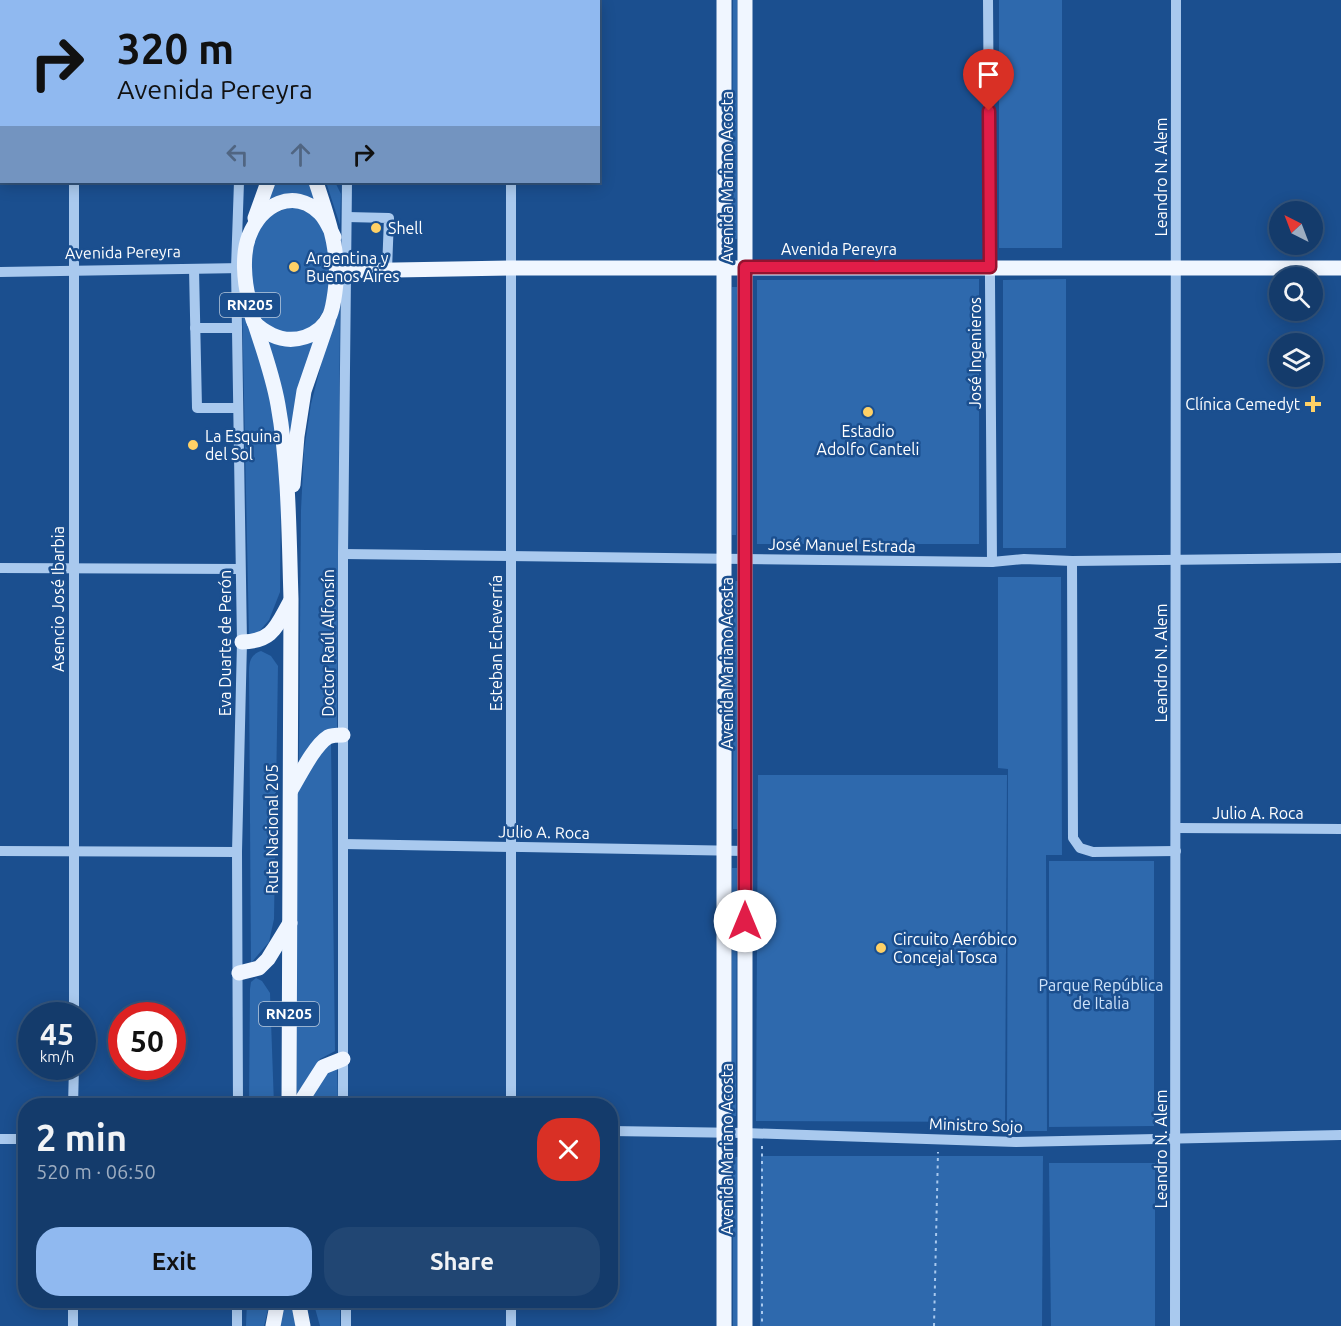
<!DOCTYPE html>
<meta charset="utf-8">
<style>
:root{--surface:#143b6b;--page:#214673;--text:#f1f3f6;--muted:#9dadc1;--line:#33557e;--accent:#90b9f0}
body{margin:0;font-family:Ubuntu,sans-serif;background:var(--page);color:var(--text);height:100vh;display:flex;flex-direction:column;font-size:22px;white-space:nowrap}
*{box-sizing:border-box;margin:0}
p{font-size:20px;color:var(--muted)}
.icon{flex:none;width:33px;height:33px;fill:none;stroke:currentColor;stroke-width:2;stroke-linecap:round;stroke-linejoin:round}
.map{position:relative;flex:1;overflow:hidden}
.side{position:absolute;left:18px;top:1098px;width:600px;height:210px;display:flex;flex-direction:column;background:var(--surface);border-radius:24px;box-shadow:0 3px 15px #0003,0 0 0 2px var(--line)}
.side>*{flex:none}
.banner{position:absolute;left:0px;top:0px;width:600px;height:183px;box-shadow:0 3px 15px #0003,0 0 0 2px var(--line);background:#90b9f0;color:#111;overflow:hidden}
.needle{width:39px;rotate:318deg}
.controls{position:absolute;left:1269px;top:201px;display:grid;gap:12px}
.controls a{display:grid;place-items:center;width:54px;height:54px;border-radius:50%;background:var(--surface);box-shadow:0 3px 15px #0003,0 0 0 2px var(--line);font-size:30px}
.speed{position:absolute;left:18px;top:1002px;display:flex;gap:12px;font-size:30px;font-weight:700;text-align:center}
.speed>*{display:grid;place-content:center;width:78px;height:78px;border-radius:50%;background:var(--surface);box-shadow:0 3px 15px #0003,0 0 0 2px var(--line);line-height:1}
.speed small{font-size:15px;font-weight:400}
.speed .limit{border:9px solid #d22;background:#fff;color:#111}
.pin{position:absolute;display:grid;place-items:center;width:51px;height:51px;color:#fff;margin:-62px -26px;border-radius:50% 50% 50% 0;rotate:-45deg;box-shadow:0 0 6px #0007}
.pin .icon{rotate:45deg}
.me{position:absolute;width:66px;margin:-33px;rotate:0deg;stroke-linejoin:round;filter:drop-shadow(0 0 4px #0008)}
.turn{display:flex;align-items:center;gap:21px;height:126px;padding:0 18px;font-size:27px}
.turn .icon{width:78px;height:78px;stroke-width:2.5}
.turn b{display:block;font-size:42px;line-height:51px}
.lanes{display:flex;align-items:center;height:57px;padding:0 18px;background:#0003;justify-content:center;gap:30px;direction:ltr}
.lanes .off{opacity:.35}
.round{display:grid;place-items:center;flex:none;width:63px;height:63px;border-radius:24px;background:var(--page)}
.overview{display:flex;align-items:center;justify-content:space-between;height:102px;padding:0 18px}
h1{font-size:36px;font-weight:700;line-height:45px}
.button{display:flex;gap:12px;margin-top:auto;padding:12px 18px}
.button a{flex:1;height:69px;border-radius:24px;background:var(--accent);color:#111;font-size:24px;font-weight:700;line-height:69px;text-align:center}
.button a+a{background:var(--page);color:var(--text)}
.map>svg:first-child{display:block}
.green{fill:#2e69ad}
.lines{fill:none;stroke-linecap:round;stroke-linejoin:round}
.path{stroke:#a9c9ee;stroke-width:2;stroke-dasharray:3 4.5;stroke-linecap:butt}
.minor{stroke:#a9c9ee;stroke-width:10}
.major{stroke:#f0f6ff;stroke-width:15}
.route-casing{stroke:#92132f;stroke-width:15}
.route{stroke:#e11d48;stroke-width:10}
.poi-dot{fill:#ffd166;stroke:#1b4f8f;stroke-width:2}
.labels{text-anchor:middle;stroke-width:5;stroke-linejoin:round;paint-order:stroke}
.shield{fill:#1b4f8f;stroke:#bbcadd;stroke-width:1.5}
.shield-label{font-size:15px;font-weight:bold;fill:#fff}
.street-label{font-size:16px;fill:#fff;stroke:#1b4f8f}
.poi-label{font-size:16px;fill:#fff;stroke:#1b4f8f;text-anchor:start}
.park-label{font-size:16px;fill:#cfe3fa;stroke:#1b4f8f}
</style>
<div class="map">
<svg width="1341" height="1326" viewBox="0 0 1341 1326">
<rect width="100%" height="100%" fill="#1b4f8f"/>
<g class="green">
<path d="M733,0H737V239H732Z"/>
<rect x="999" y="0" width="63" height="248"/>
<path d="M272,182H310L318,204H265Z"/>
<path d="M326,182H335L341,194L340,225Z"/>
<path d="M292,207C302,209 317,215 322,226C336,255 338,331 292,333C280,333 267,328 261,318C249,299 246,242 261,225C269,215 280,210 292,207Z"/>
<path d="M979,279V544H757V280Z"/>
<path d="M1066,279V548H1003V280Z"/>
<path d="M732,287H737L736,535H732Z"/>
<path d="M242,300L275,413L281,490L280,592L269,620L257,634L249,638Z"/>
<path d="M340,307L337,728L299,763L301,510L304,450L311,404L323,357Z"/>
<path d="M321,330L292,446L261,334Z"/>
<path d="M1061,577L1062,855H1046L1047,1131H1007L1008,769L998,768V577Z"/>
<path d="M734,581H738V829H733Z"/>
<path d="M261,651L271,656L278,666L274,919L269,942L251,963L249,673C249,662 250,655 261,651Z"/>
<path d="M331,743L335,1051L320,1059L297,1094L296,796L316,757Z"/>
<path d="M758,775H1007L1005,1122L756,1121Z"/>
<path d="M1049,861H1154V1126L1049,1127Z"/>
<path d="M732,868H737L736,1116H732Z"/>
<path d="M256,978L262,981L270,993L274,1105H249L250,989L251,982Z"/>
<path d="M337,1068L338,1105L302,1106L325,1073Z"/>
<path d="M761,1156H1043L1042,1326H760Z"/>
<rect x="733" y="1157" width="5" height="169"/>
<path d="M1049,1163H1155V1326H1051Z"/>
<path d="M247,1301H270L264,1326H246Z"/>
<path d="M282,1301H294L298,1326H277Z"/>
<path d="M313,1301H340V1326H320Z"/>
</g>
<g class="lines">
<g class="path">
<path d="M762,1146V1326"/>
<path d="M934,1326L938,1152"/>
</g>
<g class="minor">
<path d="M988,0L992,562"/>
<path d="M74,2V0"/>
<path d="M245,2V0"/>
<path d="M349,2V0"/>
<path d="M511,2V0"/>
<path d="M74,182V1016"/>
<path d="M347,217L389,218L387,270"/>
<path d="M194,269L197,408H238"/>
<path d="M0,272L243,268"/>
<path d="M195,328H237"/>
<path d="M343,554L992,562L1024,559L1072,561L1341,558"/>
<path d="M1072,561L1073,838L1080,848L1093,852L1176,851"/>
<path d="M0,568L240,569"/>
<path d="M1176,828L1341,829"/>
<path d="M343,844L745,851"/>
<path d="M0,851L237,852"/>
<path d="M73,1106L74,1066"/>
<path d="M238,1106L237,852L242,642L236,268L239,182"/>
<path d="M343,1106V554L347,182"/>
<path d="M511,1106V182"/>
<path d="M610,1131L745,1133L1016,1142L1341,1135"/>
<path d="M0,1139H26"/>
<path d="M73,1300V1326"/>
<path d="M346,1300V1326"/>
<path d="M237,1326V1300"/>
<path d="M511,1326V1300"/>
<path d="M1175,1326L1176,0"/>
</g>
<g class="major">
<path d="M292,0V2"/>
<path d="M316,182C328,219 341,252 335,292C334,299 333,308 330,315C320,337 293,345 272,335C266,332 258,327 254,322C251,316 250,306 249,300C244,281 242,254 249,236C261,205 293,187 320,213C326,219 330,229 334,237"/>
<path d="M255,218L268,182"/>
<path d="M338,271L511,268H1341"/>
<path d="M254,321C263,349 273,376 278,405C289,466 289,537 291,599L289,1106"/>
<path d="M293,485L297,436L304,391L328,321"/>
<path d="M242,642C273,641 276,627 290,602"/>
<path d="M291,790C300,775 314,746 328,737C332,735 338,735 343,735"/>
<path d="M239,973L259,968L268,959L290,923"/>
<path d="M298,1106L323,1067L343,1059"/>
<path d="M298,1300L303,1326"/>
<path d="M273,1326L278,1300"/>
<path d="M724,1326V0"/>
<path d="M745,1326V0"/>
</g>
</g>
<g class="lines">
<defs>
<path id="route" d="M745,921V267H990L989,111"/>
</defs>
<use href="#route" class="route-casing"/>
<use href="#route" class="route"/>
</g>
<g class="poi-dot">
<circle cx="376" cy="228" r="6"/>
<circle cx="294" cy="267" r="6"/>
<path d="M1310 395h6v6h6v6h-6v6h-6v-6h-6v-6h6z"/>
<circle cx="868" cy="412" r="6"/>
<circle cx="193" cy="445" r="6"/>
<circle cx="881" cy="948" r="6"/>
</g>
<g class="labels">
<g class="shield">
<rect x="220" y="293" width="60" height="24" rx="4.5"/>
<rect x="259" y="1002" width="60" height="24" rx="4.5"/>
</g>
<g class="shield-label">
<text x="250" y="310">RN205</text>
<text x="289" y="1019">RN205</text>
</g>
<g class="street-label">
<text transform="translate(727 177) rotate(-90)" y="6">Avenida Mariano Acosta</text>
<text transform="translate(1161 177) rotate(-90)" y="6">Leandro N. Alem</text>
<text x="839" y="255">Avenida Pereyra</text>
<text transform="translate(123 252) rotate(-1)" y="6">Avenida Pereyra</text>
<text transform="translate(975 353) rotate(-90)" y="6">José Ingenieros</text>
<text transform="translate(842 545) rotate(1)" y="6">José Manuel Estrada</text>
<text transform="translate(58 599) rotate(-90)" y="6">Asencio José Ibarbia</text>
<text transform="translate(225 643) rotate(-90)" y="6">Eva Duarte de Perón</text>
<text transform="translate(328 643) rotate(-90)" y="6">Doctor Raúl Alfonsín</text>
<text transform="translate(496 643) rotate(-90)" y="6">Esteban Echeverría</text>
<text transform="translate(727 663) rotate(-90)" y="6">Avenida Mariano Acosta</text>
<text transform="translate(1161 663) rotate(-90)" y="6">Leandro N. Alem</text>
<text x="1258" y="819">Julio A. Roca</text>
<text transform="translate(272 829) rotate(-90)" y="6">Ruta Nacional 205</text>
<text transform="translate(544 832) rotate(1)" y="6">Julio A. Roca</text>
<text transform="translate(976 1125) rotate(2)" y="6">Ministro Sojo</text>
<text transform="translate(727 1149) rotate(-90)" y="6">Avenida Mariano Acosta</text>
<text transform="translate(1161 1149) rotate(-90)" y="6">Leandro N. Alem</text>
</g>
<g class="poi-label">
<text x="388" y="234">Shell</text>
<text x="306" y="264">Argentina y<tspan x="306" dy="18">Buenos Aires</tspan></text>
<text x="1300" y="410" text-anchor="end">Clínica Cemedyt</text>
<text x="868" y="437" text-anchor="middle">Estadio<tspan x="868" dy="18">Adolfo Canteli</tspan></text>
<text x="205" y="442">La Esquina<tspan x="205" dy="18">del Sol</tspan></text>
<text x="893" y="945">Circuito Aeróbico<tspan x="893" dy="18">Concejal Tosca</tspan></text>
</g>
<g class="park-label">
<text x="1101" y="991">Parque República<tspan x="1101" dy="18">de Italia</tspan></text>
</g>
</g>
</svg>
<div class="controls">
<a><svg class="needle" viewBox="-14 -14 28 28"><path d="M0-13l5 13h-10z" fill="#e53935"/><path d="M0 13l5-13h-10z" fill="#9dadc1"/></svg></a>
<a><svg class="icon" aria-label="search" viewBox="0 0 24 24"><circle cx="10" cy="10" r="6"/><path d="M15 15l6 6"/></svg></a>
<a><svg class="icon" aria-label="layers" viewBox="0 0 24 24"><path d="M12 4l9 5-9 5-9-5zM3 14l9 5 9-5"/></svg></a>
</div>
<div class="speed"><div>45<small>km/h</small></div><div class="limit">50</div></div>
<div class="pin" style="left:989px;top:111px;background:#d93025"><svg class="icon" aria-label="arrive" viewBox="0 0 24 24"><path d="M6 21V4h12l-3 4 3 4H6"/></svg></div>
<svg class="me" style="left:745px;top:921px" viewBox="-20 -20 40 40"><circle r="19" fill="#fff"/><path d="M0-13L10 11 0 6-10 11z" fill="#e11d48"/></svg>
<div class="banner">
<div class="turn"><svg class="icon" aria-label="right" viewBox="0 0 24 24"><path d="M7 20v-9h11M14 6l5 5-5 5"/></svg><div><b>320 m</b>Avenida Pereyra</div></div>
<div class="lanes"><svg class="icon off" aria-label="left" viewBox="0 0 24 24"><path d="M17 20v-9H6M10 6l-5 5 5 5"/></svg><svg class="icon off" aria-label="ahead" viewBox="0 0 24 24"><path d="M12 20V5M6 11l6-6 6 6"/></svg><svg class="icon" aria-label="right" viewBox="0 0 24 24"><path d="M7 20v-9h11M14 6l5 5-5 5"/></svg></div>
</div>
<section class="side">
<div class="overview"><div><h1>2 min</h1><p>520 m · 06:50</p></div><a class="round" style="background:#d93025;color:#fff"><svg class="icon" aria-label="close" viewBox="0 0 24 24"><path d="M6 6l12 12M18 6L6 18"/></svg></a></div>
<div class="button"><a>Exit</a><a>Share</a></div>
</section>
</div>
